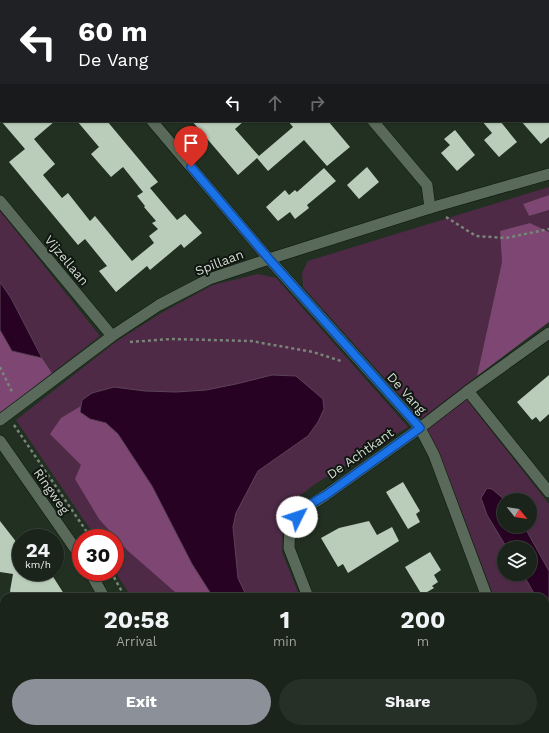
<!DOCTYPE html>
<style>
:root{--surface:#1a241a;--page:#273027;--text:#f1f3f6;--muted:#9fa4a2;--line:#384139;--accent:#8c9099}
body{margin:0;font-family:"Work Sans",sans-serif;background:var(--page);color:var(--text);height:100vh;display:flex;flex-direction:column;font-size:15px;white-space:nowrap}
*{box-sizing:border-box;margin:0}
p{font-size:13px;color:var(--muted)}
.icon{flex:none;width:22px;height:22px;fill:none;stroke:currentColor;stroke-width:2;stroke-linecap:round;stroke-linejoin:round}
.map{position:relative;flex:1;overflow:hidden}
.sheet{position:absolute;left:0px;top:593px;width:549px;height:140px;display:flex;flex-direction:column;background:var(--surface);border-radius:12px 12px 0 0;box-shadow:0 1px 3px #0004,0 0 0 1px var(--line)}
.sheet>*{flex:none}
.guide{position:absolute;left:0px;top:0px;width:549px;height:122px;box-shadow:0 1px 3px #0004,0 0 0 1px var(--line);background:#202124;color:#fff;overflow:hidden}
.needle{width:26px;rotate:120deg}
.tools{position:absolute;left:497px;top:493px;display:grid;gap:8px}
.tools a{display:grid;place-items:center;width:40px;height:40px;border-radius:50%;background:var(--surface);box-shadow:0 1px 3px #0004,0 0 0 1px var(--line);font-size:20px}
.speed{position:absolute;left:12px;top:529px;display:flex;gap:8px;font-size:20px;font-weight:700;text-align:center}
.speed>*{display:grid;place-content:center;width:52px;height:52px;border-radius:50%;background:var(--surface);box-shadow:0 1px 3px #0004,0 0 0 1px var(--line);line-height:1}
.speed small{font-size:10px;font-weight:400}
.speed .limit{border:6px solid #d22;background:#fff;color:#111}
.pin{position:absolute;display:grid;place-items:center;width:34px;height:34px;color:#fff;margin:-41px -17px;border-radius:50% 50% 50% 0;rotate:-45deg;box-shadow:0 0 4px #0007}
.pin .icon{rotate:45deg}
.me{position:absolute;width:44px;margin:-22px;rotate:49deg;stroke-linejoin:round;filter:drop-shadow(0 0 3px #0008)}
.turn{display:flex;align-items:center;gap:14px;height:84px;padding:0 12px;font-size:18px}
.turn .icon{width:52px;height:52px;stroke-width:2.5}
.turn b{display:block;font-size:28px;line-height:34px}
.lanes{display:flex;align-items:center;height:38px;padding:0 12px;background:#0003;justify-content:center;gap:20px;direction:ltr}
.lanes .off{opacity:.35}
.eta{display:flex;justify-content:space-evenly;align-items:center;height:68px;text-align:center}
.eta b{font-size:24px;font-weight:700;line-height:28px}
.cta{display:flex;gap:8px;margin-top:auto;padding:8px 12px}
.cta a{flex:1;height:46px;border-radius:24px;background:var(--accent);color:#fff;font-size:16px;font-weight:700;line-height:46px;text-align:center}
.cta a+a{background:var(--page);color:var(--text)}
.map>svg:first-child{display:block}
.green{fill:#4f2a47}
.forest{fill:#7e4673}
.water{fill:#280222;stroke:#5b4357}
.building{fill:#baccba}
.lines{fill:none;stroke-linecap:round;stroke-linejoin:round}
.minor-casing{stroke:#0a170b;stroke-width:12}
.tertiary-casing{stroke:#0a170b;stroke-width:12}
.path{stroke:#798579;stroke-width:2.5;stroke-dasharray:3 3;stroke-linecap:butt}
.minor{stroke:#5a6a5a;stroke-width:11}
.tertiary{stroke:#5a6a5a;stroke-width:11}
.route-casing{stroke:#114b97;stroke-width:10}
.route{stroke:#1a73e8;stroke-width:7}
.labels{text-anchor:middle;stroke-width:4;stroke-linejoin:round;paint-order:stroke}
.street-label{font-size:13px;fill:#d2dbd2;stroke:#101610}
</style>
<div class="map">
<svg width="549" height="733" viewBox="0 0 549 733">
<rect width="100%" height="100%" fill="#223022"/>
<g class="green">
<path d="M549,187V195L523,204L529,216L549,210V232L530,223L500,231L502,262L477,376L421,419L303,287L302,273L308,261Z"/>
<path d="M0,211L100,336L52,373L42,357L11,298L0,282Z"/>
<path d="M258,274L276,278L408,427L315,484L293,501L283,523L282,552L300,597H131L115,571V538H96L16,420L117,341L163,312L213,285Z"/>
<path d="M466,399L549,504V571L524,526H530V500H505L492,490L487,515L507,548H504V574H523L536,597H494L440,454L426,429Z"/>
<path d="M545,615L549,623V733H545L544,729H545Z"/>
<path d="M198,729H353L355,733H200Z"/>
</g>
<g class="forest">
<path d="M549,195V210L529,216L523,204Z"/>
<path d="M530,223L549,232V322L477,376L502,262L500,231Z"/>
<path d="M0,330L12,351L42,358L52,373L0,413Z"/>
<path d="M81,406L80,412L90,419L106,423L118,434L152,486L192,564L213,597H177L175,592L127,550L99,519L75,479L81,465L50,434L61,418Z"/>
</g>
<g class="water">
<path d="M0,282L11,298L42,358L12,351L0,330Z"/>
<path d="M272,375L296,376L323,399L324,409L318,422L308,436L258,471L236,513L233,527L238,578L247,597H213L192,564L152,486L118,434L106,423L90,419L80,412L82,400L92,393L114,387L145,391L176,392L206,390L236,384Z"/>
<path d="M487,488L492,489L505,500H504V526H524L549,571V623L545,615V597H536L523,574H530V548H507L487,515L481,498Z"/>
<path d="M268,729H303L305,733H269Z"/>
</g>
<g class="building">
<path d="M1,121H55L34,139L55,164L43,175L62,198L68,193L90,221L95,216L132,261L154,243L149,236L158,229L152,223L156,221L144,207L145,206L137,196L143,192L123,167L111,177L91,154L99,147L77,121H107L158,182L150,188L177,220L185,214L202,233L184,248L181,244L150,270L147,266L116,292L99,271L107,266L85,239L78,245L9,162L25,149Z"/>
<path d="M192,121H244L235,129L259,156L293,127L288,121H328L350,147L327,166L304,140L268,171L257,158L238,175Z"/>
<path d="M482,121H500L517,142L499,157L484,140L492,133Z"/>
<path d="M521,121H549V137L541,144Z"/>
<path d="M455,130L475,155L457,171L441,153L450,145L444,139Z"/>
<path d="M367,167L379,182L359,199L347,185Z"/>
<path d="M324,168L336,181L307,205L309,208L295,219L290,212L278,221L266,207L285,190L289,195L295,190L297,192Z"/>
<path d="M549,375V414L540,422L536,417L532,420L517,402Z"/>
<path d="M403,482L420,511L416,514L420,522L408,529L386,492Z"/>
<path d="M0,521L21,548V572H50L66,597H13L10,591L13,574L0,572Z"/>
<path d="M369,521L377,535L392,527L399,541L348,573L343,564L338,567L321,538L339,528Z"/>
<path d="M430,552L441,570L434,575L438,582L432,586L434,588L422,595L405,567Z"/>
</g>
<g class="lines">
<defs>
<g id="minor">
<path d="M270,0V1"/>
<path d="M70,1L72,0"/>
<path d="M0,52H1"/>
<path d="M152,121L269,259L420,428L434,455L487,597"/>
<path d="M373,121L427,185L430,208"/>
<path d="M0,201L112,336"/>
<path d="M468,391L549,492"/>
<path d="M0,420L112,336L159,305L209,279L269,259L430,208L549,174"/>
<path d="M308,597L289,548L290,525L304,509L326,495L420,428L468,391L549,333"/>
<path d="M360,729L362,733"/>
<path d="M538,729L539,733"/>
</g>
<g id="tertiary">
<path d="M0,441L81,557"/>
<path d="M90,572L104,597"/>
<path d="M171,729L173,733"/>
</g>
</defs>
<use href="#minor" class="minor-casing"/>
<use href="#tertiary" class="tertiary-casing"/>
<g class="path">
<path d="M446,217L476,236L506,238L549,229"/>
<path d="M130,342L171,339L251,341L313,352L341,361"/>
<path d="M0,367L13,394"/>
<path d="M14,425L91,538"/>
<path d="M111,572L125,597"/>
<path d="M195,729L197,733"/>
</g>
<use href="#minor" class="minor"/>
<use href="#tertiary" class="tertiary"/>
</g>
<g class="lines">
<defs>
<path id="route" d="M191,167L269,259L420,428L326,495L304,508L297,517"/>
</defs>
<use href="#route" class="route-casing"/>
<use href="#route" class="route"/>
</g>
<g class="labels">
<g class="street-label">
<text transform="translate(67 260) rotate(50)" y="5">Vijzellaan</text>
<text transform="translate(219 262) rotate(-21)" y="5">Spillaan</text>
<text transform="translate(407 393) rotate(48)" y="5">De Vang</text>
<text transform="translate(360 453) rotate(-35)" y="5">De Achtkant</text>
<text transform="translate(52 491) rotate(55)" y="5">Ringweg</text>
</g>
</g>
</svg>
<div class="tools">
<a><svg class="needle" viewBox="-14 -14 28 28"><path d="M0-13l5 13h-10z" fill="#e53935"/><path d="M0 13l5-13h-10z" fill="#9fa4a2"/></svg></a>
<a><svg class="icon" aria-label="layers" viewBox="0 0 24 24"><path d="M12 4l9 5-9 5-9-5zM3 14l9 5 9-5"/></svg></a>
</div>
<div class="speed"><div>24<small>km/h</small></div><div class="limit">30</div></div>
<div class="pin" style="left:191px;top:167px;background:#d93025"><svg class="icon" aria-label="arrive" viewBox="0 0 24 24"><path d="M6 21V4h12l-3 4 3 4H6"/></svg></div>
<svg class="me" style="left:297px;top:517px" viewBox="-20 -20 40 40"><circle r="19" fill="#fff"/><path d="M0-13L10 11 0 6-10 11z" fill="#1a73e8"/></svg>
<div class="guide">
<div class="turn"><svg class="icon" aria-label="left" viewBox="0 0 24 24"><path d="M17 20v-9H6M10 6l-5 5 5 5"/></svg><div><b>60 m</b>De Vang</div></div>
<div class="lanes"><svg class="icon" aria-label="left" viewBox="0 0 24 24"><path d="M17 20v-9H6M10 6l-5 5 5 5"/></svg><svg class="icon off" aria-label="ahead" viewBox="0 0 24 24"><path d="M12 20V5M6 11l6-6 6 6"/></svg><svg class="icon off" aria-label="right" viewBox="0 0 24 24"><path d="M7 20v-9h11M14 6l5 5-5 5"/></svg></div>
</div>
<section class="sheet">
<div class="eta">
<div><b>20:58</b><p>Arrival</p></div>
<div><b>1</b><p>min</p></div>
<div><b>200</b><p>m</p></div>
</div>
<div class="cta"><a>Exit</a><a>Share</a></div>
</section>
</div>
